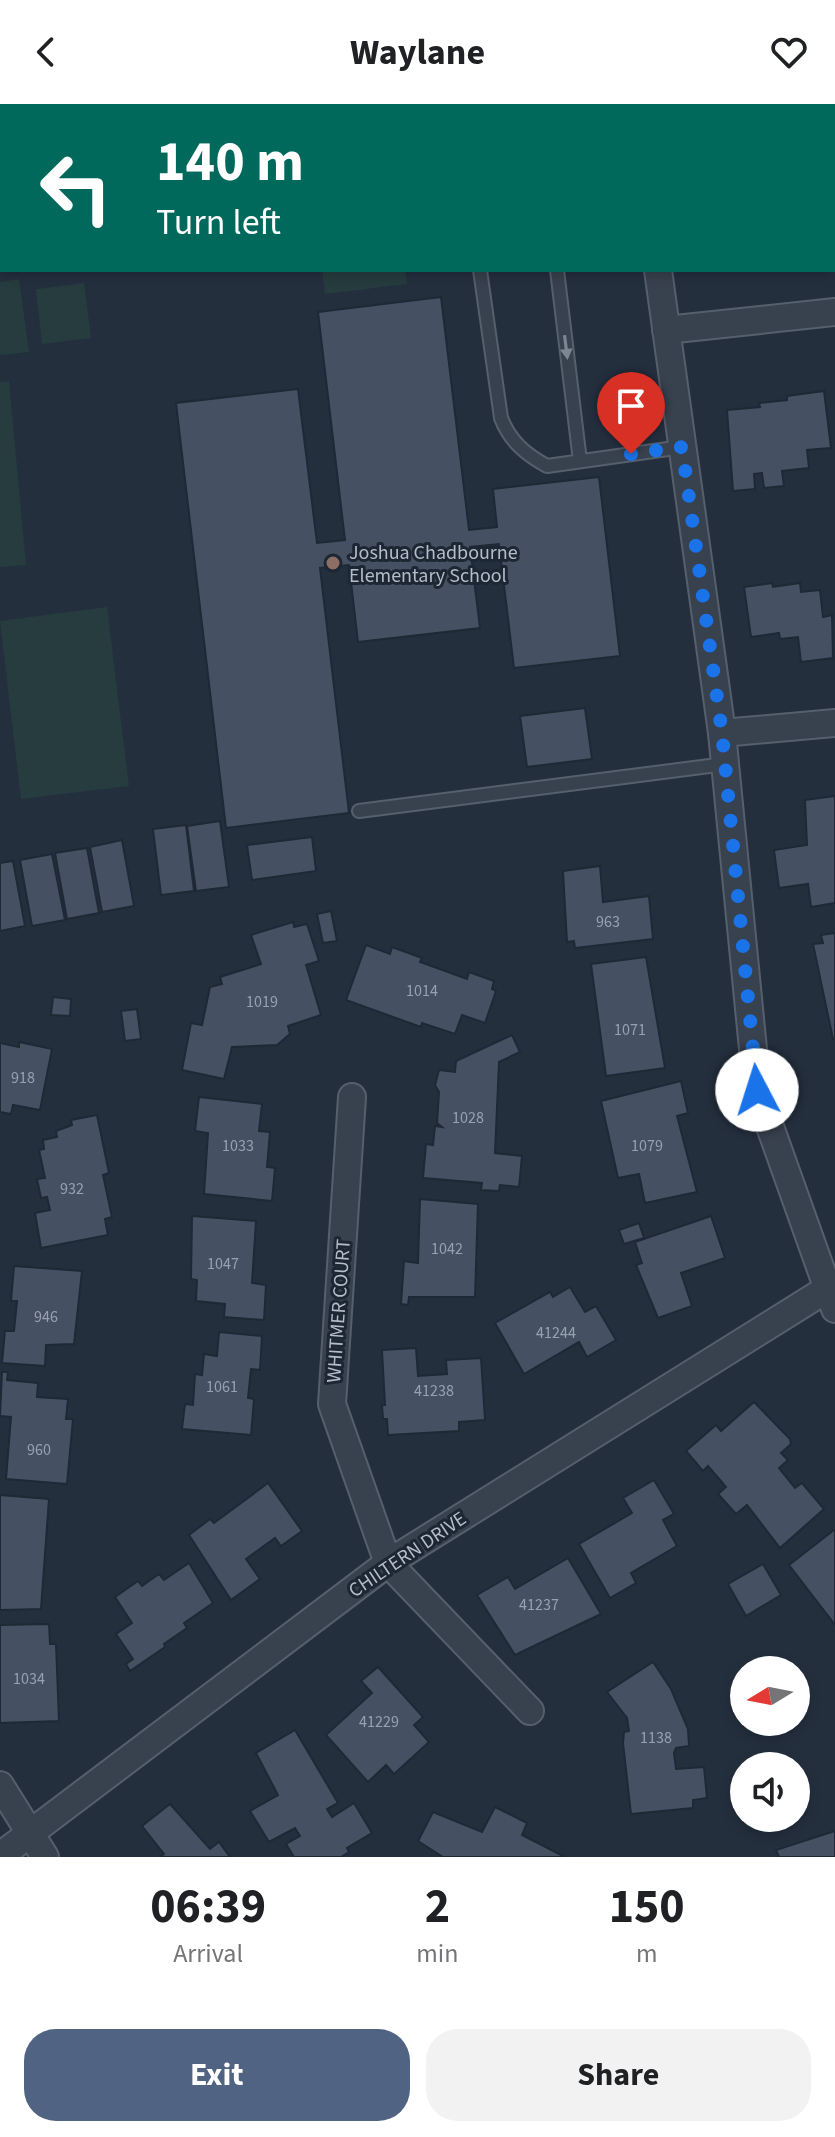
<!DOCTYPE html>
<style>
:root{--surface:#fff;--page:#f2f2f2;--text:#202124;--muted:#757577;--accent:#506383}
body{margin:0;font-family:"Source Sans 3",sans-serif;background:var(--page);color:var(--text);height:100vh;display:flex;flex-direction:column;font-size:30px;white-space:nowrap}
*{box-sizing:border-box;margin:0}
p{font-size:26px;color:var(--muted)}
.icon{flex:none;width:44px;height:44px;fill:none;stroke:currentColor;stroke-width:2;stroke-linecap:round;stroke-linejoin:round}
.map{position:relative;height:1753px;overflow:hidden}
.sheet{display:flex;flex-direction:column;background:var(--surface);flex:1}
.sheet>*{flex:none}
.guide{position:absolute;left:0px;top:0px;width:836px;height:168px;box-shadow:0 4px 12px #0003;background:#00695c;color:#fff;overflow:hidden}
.needle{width:52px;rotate:260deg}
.buttons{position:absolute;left:730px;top:1552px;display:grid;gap:16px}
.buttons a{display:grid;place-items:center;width:80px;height:80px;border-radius:50%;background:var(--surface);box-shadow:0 4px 12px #0003;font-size:40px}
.pin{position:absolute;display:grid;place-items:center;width:68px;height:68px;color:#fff;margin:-82px -34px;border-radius:50% 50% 50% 0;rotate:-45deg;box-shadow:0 0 8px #0007}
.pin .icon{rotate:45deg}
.me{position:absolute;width:88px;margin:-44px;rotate:355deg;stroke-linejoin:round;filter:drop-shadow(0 0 6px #0008)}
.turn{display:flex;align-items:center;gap:28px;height:168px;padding:0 24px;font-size:36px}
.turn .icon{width:104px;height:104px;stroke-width:2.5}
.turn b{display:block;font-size:56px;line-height:68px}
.eta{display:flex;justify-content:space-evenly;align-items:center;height:136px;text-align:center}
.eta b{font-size:48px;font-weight:700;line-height:56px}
.cta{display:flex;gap:16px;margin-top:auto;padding:16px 24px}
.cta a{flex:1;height:92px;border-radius:32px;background:var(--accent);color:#fff;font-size:32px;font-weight:700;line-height:92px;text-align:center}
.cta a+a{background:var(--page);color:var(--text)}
header{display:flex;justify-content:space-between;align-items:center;height:104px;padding:0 24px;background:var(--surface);font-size:36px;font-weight:700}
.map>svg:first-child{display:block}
.green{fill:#263c3f}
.building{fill:#455162;stroke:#1f2835;stroke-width:2}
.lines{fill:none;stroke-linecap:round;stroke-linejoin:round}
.service-casing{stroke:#565f6c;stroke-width:16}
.minor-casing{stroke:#565f6c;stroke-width:30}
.service{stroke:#38414e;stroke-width:12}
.minor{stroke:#38414e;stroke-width:26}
.oneway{fill:#7c8592}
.route{stroke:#1a73e8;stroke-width:14;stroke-dasharray:0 25.2}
.education-dot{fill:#8d6e63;stroke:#1d2633;stroke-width:3}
.labels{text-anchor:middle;stroke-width:6;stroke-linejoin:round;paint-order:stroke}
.number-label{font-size:16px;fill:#98a1af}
.poi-label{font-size:20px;fill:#b4bcc9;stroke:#1d2633;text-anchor:start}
.street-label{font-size:20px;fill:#b4bcc9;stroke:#1d2633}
</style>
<header><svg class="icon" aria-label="back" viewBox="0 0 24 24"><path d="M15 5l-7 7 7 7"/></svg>Waylane<svg class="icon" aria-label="heart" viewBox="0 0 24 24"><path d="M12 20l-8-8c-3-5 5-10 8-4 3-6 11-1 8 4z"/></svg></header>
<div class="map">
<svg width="835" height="1753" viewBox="0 0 835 1753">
<rect width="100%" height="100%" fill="#242f3e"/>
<g class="green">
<path d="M322,166H405L407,180L325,190Z"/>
<path d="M19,175L29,248L0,251V178Z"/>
<path d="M84,179L91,234L42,240L36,185Z"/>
<path d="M9,277L26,461L0,463V278Z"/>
<path d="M107,503L129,682L21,695L0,517Z"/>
</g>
<g class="building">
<path d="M63,0H133V2H51Z"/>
<path d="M185,0H229V2H186Z"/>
<path d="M267,0H356V2H268Z"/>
<path d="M382,0H460L461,2H382Z"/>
<path d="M483,0H572L573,2H483Z"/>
<path d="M0,47H2L0,110Z"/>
<path d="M441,193L469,426L497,423L493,385L599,373L620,552L514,564L499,440L470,443L480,524L358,538L349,461L320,464L349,709L226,724L176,299L298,285L317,439L345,436L318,208Z"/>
<path d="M824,287L831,344L807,346L809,364L782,367L784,382L764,384L762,369L754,370L755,385L733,387L727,306L760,303L759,299L787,296V292Z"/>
<path d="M772,479L773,483L800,479L801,488L820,486L823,513L832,511L833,554L801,558L798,533L780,535L779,529L751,533L744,483Z"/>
<path d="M585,604L592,655L527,663L520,612Z"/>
<path d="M835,692V799L811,803L808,780L779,784L774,746L807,741L805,696Z"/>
<path d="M220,717L229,783L196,787L187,722Z"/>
<path d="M186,721L194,787L161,791L153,725Z"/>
<path d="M312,733L316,767L252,776L247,741Z"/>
<path d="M122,736L134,802L102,808L90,743Z"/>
<path d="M87,744L99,809L67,815L55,749Z"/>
<path d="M52,750L65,816L32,822L20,756Z"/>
<path d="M13,757L25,822L0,827V759Z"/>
<path d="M600,762L603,798L649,792L653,835L575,844L574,837L567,838L563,767Z"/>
<path d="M331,807L337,837L323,839L317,810Z"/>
<path d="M293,818L294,823L307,820L319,857L306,861L321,911L288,922L290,930L277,941L232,943L224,975L182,966L191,919L202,921L210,883L222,880L220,873L261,860L251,831Z"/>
<path d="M835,829V935H833L813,840L823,839L821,831Z"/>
<path d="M366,841L390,850L392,843L422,854L420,858L467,875L469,868L494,877L492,885L496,887L485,919L462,911L455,930L422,919L421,923L346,896Z"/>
<path d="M646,853L665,964L606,972L591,860Z"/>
<path d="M53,893L71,895L70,912L51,911Z"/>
<path d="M137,905L141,935L125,937L121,907Z"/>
<path d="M512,931L520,948L499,958L495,1049L522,1052L519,1083L500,1081L499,1087L481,1086L482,1079L423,1074L426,1040L433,1041L435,1022L442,1023L437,1019L439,988L435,981L439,966L455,968L456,957Z"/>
<path d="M19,938L52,945L40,1006L13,1001L11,1010L0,1008V939L19,943Z"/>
<path d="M681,977L688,1009L677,1012L697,1088L645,1099L639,1070L618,1074L601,997Z"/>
<path d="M199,993L262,1000L259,1027L270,1028L267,1063L275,1064L272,1097L204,1090L208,1029L195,1027Z"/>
<path d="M97,1011L109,1069L103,1071L112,1113L105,1115L108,1131L41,1144L35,1109L50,1106L47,1093L41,1094L37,1075L45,1074L39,1046L44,1045L43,1036L57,1033L56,1027L72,1021L71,1016Z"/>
<path d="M420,1095L478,1100L475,1193H409L408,1201L401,1200L404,1157L418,1159Z"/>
<path d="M192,1112L256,1117L252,1179L266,1181L264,1216L224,1213L225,1200L196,1197L197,1176L191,1175Z"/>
<path d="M711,1112L725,1154L681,1169L692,1202L658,1214L636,1161L642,1159L635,1138Z"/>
<path d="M639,1119L644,1134L624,1140L619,1126Z"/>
<path d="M14,1162L82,1167L74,1240L46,1241L45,1262L2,1259L5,1227H14L17,1197H11Z"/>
<path d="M570,1183L585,1208L596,1202L616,1236L587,1253L579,1238L524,1270L495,1219L550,1188L553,1193Z"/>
<path d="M219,1228L262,1232L260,1266L251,1265L248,1294L254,1295L251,1331L182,1325L185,1300L193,1301L195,1270L202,1271L204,1250L217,1252Z"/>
<path d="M416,1244L418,1272L447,1270L446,1256L481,1254L485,1316L459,1318V1327L388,1331L387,1315H383L382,1301H385L382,1246Z"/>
<path d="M2,1268H8L7,1276L38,1279L37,1293L68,1295L66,1315H73L67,1380L6,1375L11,1313L0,1312Z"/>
<path d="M754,1298L790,1335L791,1340L781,1349L788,1356L779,1364L795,1384L802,1379L824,1405L780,1444L747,1401L736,1410L718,1390L726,1383L708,1362L703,1367L686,1347L716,1321L721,1327Z"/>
<path d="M654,1376L674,1410L663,1416L677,1442L631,1469L636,1479L610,1494L579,1440L632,1409L623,1394Z"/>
<path d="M268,1379L302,1427L281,1442L275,1434L246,1455L260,1475L231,1496L189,1431L210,1415L214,1419Z"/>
<path d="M0,1391L49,1395L41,1505L0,1506Z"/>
<path d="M834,1426L835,1427V1521L789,1461Z"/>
<path d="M568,1454L601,1510L515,1551L477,1491L508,1473L515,1485Z"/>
<path d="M189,1459L213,1499L184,1519L187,1524L164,1540L165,1543L130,1567L126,1560L133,1555L116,1530L132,1519L115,1493L138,1477L142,1482L159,1470L164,1476Z"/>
<path d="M763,1460L781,1491L746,1512L728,1480Z"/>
<path d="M49,1520L50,1540H56L59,1617L0,1619V1521Z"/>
<path d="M653,1558L671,1585L688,1625L689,1642L676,1644L674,1649L676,1665L704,1663L707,1694L693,1696V1704L631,1710L623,1639L624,1628L629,1627L627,1614L607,1588Z"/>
<path d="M378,1563L423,1613L414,1621L429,1638L394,1670L386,1661L368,1678L326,1631L372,1589L361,1577Z"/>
<path d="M295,1626L338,1699L327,1705L332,1713L354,1699L372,1729L347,1744L349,1748L341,1753H294L286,1740L300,1732L295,1724L269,1738L250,1707L278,1691L256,1649Z"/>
<path d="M170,1700L210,1745L219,1738L230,1753H160L164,1750L142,1722Z"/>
<path d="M495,1703L527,1719L522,1731L565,1753H443L418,1737L433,1708L482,1728Z"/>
<path d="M835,1727V1753H779L776,1746Z"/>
</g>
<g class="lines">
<defs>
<g id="service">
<path d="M480,166L501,314C510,337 525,350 547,362L682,343"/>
<path d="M557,166L580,357"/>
<path d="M359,707L725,660"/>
</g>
<g id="minor">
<path d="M637,0V2"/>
<path d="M658,166L722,629L757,986L835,1205"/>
<path d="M666,226L835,208"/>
<path d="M722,629L835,619"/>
<path d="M352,993L332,1300L388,1459L530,1607"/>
<path d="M0,1681L45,1753"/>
<path d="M0,1752L388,1459L835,1180"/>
</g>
</defs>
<use href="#service" class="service-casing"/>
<use href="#minor" class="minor-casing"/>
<use href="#service" class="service"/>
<use href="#minor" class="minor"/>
</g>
<defs><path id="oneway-solid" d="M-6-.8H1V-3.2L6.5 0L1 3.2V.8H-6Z" transform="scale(2)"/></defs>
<use class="oneway" href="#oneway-solid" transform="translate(566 243) rotate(83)"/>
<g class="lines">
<path class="route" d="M631,350L682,343L722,629L757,986"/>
</g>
<circle class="education-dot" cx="333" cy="459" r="8"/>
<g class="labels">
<g class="number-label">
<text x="608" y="823">963</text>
<text x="422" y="892">1014</text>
<text x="262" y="903">1019</text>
<text x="630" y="931">1071</text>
<text x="23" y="979">918</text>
<text x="468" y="1019">1028</text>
<text x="238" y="1047">1033</text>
<text x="647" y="1047">1079</text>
<text x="72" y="1090">932</text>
<text x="447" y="1150">1042</text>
<text x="223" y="1165">1047</text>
<text x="46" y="1218">946</text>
<text x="556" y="1234">41244</text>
<text x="222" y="1288">1061</text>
<text x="434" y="1292">41238</text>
<text x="39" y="1351">960</text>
<text x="539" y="1506">41237</text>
<text x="29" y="1580">1034</text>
<text x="379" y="1623">41229</text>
<text x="656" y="1639">1138</text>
</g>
<g class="poi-label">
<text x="349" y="455">Joshua Chadbourne<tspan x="349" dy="23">Elementary School</tspan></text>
</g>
<g class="street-label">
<text transform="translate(338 1207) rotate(-86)" y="7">WHITMER COURT</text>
<text transform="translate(407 1450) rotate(-34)" y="7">CHILTERN DRIVE</text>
</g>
</g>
</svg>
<div class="buttons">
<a><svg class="needle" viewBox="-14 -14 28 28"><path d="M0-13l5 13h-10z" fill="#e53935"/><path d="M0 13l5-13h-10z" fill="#757577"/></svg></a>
<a><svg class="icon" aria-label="sound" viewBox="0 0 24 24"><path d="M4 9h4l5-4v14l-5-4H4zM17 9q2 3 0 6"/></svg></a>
</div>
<div class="pin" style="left:631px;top:350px;background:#d93025"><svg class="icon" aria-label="arrive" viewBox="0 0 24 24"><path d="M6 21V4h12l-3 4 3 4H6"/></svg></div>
<svg class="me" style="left:757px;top:986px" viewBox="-20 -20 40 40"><circle r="19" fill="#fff"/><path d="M0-13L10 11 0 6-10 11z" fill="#1a73e8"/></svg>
<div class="guide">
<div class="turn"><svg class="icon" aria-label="left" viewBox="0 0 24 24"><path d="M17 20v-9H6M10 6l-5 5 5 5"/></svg><div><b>140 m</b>Turn left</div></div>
</div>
</div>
<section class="sheet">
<div class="eta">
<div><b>06:39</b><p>Arrival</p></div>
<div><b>2</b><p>min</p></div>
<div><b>150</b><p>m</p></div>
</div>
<div class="cta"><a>Exit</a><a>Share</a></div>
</section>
